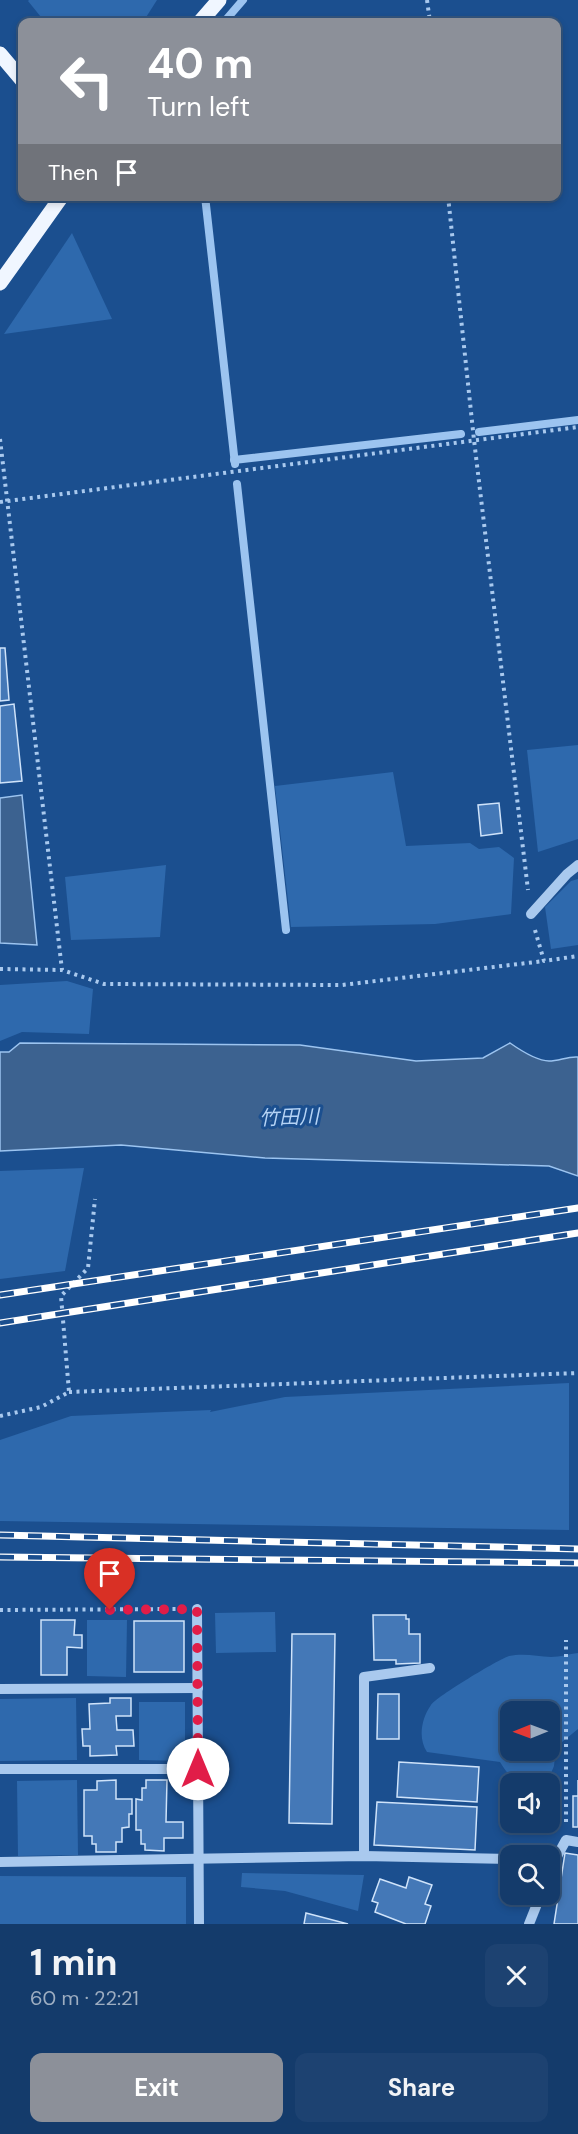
<!DOCTYPE html>
<meta charset="utf-8">
<style>
:root{--surface:#143b6b;--page:#1d4271;--text:#f1f3f6;--muted:#9dadc1;--line:#33557e;--accent:#8c9099}
body{margin:0;font-family:"DM Sans","Noto Sans JP",sans-serif;background:var(--page);color:var(--text);height:100vh;display:flex;flex-direction:column;font-size:22px;white-space:nowrap}
*{box-sizing:border-box;margin:0}
p{font-size:20px;color:var(--muted)}
.icon{flex:none;width:33px;height:33px;fill:none;stroke:currentColor;stroke-width:2;stroke-linecap:round;stroke-linejoin:round}
.map{position:relative;height:1924px;overflow:hidden}
.panel{display:flex;flex-direction:column;background:var(--surface);flex:1}
.panel>*{flex:none}
.banner{position:absolute;left:18px;top:18px;width:543px;height:183px;border-radius:12px;box-shadow:0 3px 9px #0003,0 0 0 2px var(--line);background:#8c9099;color:#fff;overflow:hidden}
.needle{width:39px;rotate:269deg}
.controls{position:absolute;left:500px;top:1701px;display:grid;gap:12px}
.controls a{display:grid;place-items:center;width:60px;height:60px;border-radius:12px;background:var(--surface);box-shadow:0 3px 9px #0003,0 0 0 2px var(--line);font-size:30px}
.pin{position:absolute;display:grid;place-items:center;width:51px;height:51px;color:#fff;margin:-62px -26px;border-radius:50% 50% 50% 0;rotate:-45deg;box-shadow:0 0 6px #0007}
.pin .icon{rotate:45deg}
.me{position:absolute;width:66px;margin:-33px;rotate:0deg;stroke-linejoin:round;filter:drop-shadow(0 0 4px #0008)}
.turn{display:flex;align-items:center;gap:21px;height:126px;padding:0 30px;font-size:27px}
.turn .icon{width:78px;height:78px;stroke-width:2.5}
.turn b{display:block;font-size:42px;line-height:51px}
.then{display:flex;align-items:center;height:57px;padding:0 30px;background:#0003;gap:12px;font-size:22px}
.round{display:grid;place-items:center;flex:none;width:63px;height:63px;border-radius:12px;background:var(--page)}
.headline{display:flex;align-items:center;justify-content:space-between;height:102px;padding:0 30px}
h1{font-size:36px;font-weight:700;line-height:45px}
.action{display:flex;gap:12px;margin-top:auto;padding:12px 30px}
.action a{flex:1;height:69px;border-radius:12px;background:var(--accent);color:#fff;font-size:24px;font-weight:700;line-height:69px;text-align:center}
.action a+a{background:var(--page);color:var(--text)}
.map>svg:first-child{display:block}
.green{fill:#2e69ad;fill-rule:evenodd}
.water{fill:#3c6290;stroke:#9cc4f0;stroke-width:1.5}
.lines{fill:none;stroke-linecap:round;stroke-linejoin:round}
.stream{stroke:#9cc4f0;stroke-width:8}
.building{fill:#4478b7;stroke:#cfe3fa;stroke-width:1.5}
.path{stroke:#a9c9ee;stroke-width:4;stroke-dasharray:3 4.5;stroke-linecap:butt}
.minor{stroke:#a9c9ee;stroke-width:10}
.major{stroke:#f0f6ff;stroke-width:15}
.rail-casing{stroke:#fff;stroke-width:7}
.rail{stroke:#1b4f8f;stroke-width:4.5;stroke-dasharray:14;stroke-linecap:butt}
.route{stroke:#e11d48;stroke-width:10;stroke-dasharray:0 18}
.labels{text-anchor:middle;stroke-width:6;stroke-linejoin:round;paint-order:stroke}
.water-label{font-size:20px;font-style:italic;fill:#b5d3f5;stroke:#1b4f8f}
</style>
<div class="map">
<svg width="578" height="1924" viewBox="0 0 578 1924">
<rect width="100%" height="100%" fill="#1b4f8f"/>
<g class="green">
<path d="M29,0H157L143,22H45L28,1Z"/>
<path d="M72,233L112,319L4,334Z"/>
<path d="M578,745V839L538,852L527,750Z"/>
<path d="M393,772L406,846L470,843L479,849L499,847L514,858L511,914L435,924L291,927L275,786Z"/>
<path d="M166,865L160,937L71,940L65,877Z"/>
<path d="M578,879V945L551,949L545,907L571,881Z"/>
<path d="M67,981L93,989L89,1034L22,1032L0,1041V985Z"/>
<path d="M84,1168L65,1271L0,1279V1171Z"/>
<path d="M569,1383V1530L0,1521V1440L71,1416L211,1410L210,1412L285,1397Z"/>
<path d="M275,1612L276,1652L216,1653L215,1613Z"/>
<path d="M87,1620H127L126,1677L87,1676Z"/>
<path d="M578,1653V1729L556,1747L554,1766L549,1778C522,1784 516,1788 500,1762L427,1752C418,1739 421,1719 431,1705C436,1697 499,1659 509,1656C523,1653 537,1656 551,1657C560,1657 569,1654 578,1653ZM510,1712H549V1750H510Z"/>
<path d="M76,1698L77,1760L0,1761V1699Z"/>
<path d="M139,1702H185V1761L139,1760Z"/>
<path d="M77,1780L78,1855L18,1856L17,1781Z"/>
<path d="M242,1873L364,1875L358,1911L285,1891L241,1887Z"/>
<path d="M0,1876L186,1877V1924H0Z"/>
</g>
<g class="water">
<path d="M22,795L37,945L0,943V798Z"/>
<path d="M20,1043L300,1045L416,1061L483,1058L510,1043C520,1050 536,1061 549,1061C559,1061 568,1056 578,1057V1176L549,1166L265,1158L121,1145L0,1151V1052H9Z"/>
</g>
<g class="lines">
<g class="stream">
<path d="M224,22L243,0"/>
<path d="M205,196L235,464"/>
<path d="M479,432L578,420"/>
<path d="M234,460L461,434"/>
<path d="M237,484L286,930"/>
</g>
</g>
<g class="building">
<path d="M0,648H5L9,700L0,701Z"/>
<path d="M14,704L22,781L0,783V706Z"/>
<path d="M499,803L502,833L481,836L478,805Z"/>
<path d="M373,1615H406V1619H409V1634H420V1663L396,1664V1660H374Z"/>
<path d="M41,1620H75L74,1635H82V1648L67,1647V1675H41Z"/>
<rect x="134" y="1621" width="50" height="51"/>
<path d="M292,1634H335L332,1824L289,1823Z"/>
<path d="M378,1694H399V1739H377Z"/>
<path d="M110,1698H131V1716H116L117,1730H133L134,1746H116L117,1755L90,1756V1746H83L82,1729H90L89,1704L110,1703Z"/>
<path d="M399,1762L479,1767L477,1802L397,1797Z"/>
<path d="M116,1780V1799H132V1814H129V1827L122,1828V1842H116V1852H96V1844H92V1836H84V1790H97V1781Z"/>
<path d="M146,1780H167L166,1822H183V1838H164V1851L145,1850V1844H141V1830H136V1799L142,1800V1788H146Z"/>
<path d="M578,1780V1827H573V1796H578Z"/>
<path d="M377,1802L477,1807L475,1850L374,1845Z"/>
<path d="M565,1853L578,1855V1924H554Z"/>
<path d="M409,1877L432,1885L425,1904L431,1906L425,1924H406L375,1912L378,1903L372,1901L380,1879L406,1888Z"/>
<path d="M306,1913L348,1924H304Z"/>
</g>
<g class="lines">
<g class="path">
<path d="M427,0L430,22"/>
<path d="M448,196L474,440L528,890"/>
<path d="M0,439L62,970"/>
<path d="M0,502L578,427"/>
<path d="M535,930L544,961L578,956"/>
<path d="M0,969L62,970L104,984L342,985L544,961"/>
<path d="M69,1392L578,1373"/>
<path d="M0,1416L41,1407L69,1392L61,1296L88,1268L95,1199"/>
<path d="M0,1610L179,1609"/>
<path d="M566,1822V1640"/>
</g>
<g class="minor">
<path d="M531,914L567,874L578,865"/>
<path d="M197,1609L199,1924"/>
<path d="M0,1689L198,1688"/>
<path d="M0,1769H198"/>
<path d="M364,1856V1677L430,1668"/>
<path d="M555,1860L566,1840L578,1842"/>
<path d="M0,1862L364,1856L510,1859"/>
<path d="M549,1874L555,1860H550"/>
<path d="M529,1924L541,1894"/>
</g>
<g class="major">
<path d="M200,22L219,0"/>
<path d="M0,54L22,80"/>
<path d="M0,283L62,196"/>
</g>
<defs>
<g id="rail">
<path d="M0,1295L578,1208"/>
<path d="M0,1323L578,1233"/>
<path d="M0,1535L578,1549"/>
<path d="M0,1557L578,1563"/>
</g>
</defs>
<use href="#rail" class="rail-casing"/>
<use href="#rail" class="rail"/>
</g>
<g class="lines">
<path class="route" d="M110,1610L197,1609L198,1769"/>
</g>
<g class="labels">
<g class="water-label">
<text transform="translate(289 1117) rotate(-2)" y="7">竹田川</text>
</g>
</g>
</svg>
<div class="controls">
<a><svg class="needle" viewBox="-14 -14 28 28"><path d="M0-13l5 13h-10z" fill="#e53935"/><path d="M0 13l5-13h-10z" fill="#9dadc1"/></svg></a>
<a><svg class="icon" aria-label="sound" viewBox="0 0 24 24"><path d="M4 9h4l5-4v14l-5-4H4zM17 9q2 3 0 6"/></svg></a>
<a><svg class="icon" aria-label="search" viewBox="0 0 24 24"><circle cx="10" cy="10" r="6"/><path d="M15 15l6 6"/></svg></a>
</div>
<div class="pin" style="left:110px;top:1610px;background:#d93025"><svg class="icon" aria-label="arrive" viewBox="0 0 24 24"><path d="M6 21V4h12l-3 4 3 4H6"/></svg></div>
<svg class="me" style="left:198px;top:1769px" viewBox="-20 -20 40 40"><circle r="19" fill="#fff"/><path d="M0-13L10 11 0 6-10 11z" fill="#e11d48"/></svg>
<div class="banner">
<div class="turn"><svg class="icon" aria-label="left" viewBox="0 0 24 24"><path d="M17 20v-9H6M10 6l-5 5 5 5"/></svg><div><b>40 m</b>Turn left</div></div>
<div class="then">Then<svg class="icon" aria-label="arrive" viewBox="0 0 24 24"><path d="M6 21V4h12l-3 4 3 4H6"/></svg></div>
</div>
</div>
<section class="panel">
<div class="headline"><div><h1>1 min</h1><p>60 m · 22:21</p></div><a class="round"><svg class="icon" aria-label="close" viewBox="0 0 24 24"><path d="M6 6l12 12M18 6L6 18"/></svg></a></div>
<div class="action"><a>Exit</a><a>Share</a></div>
</section>
